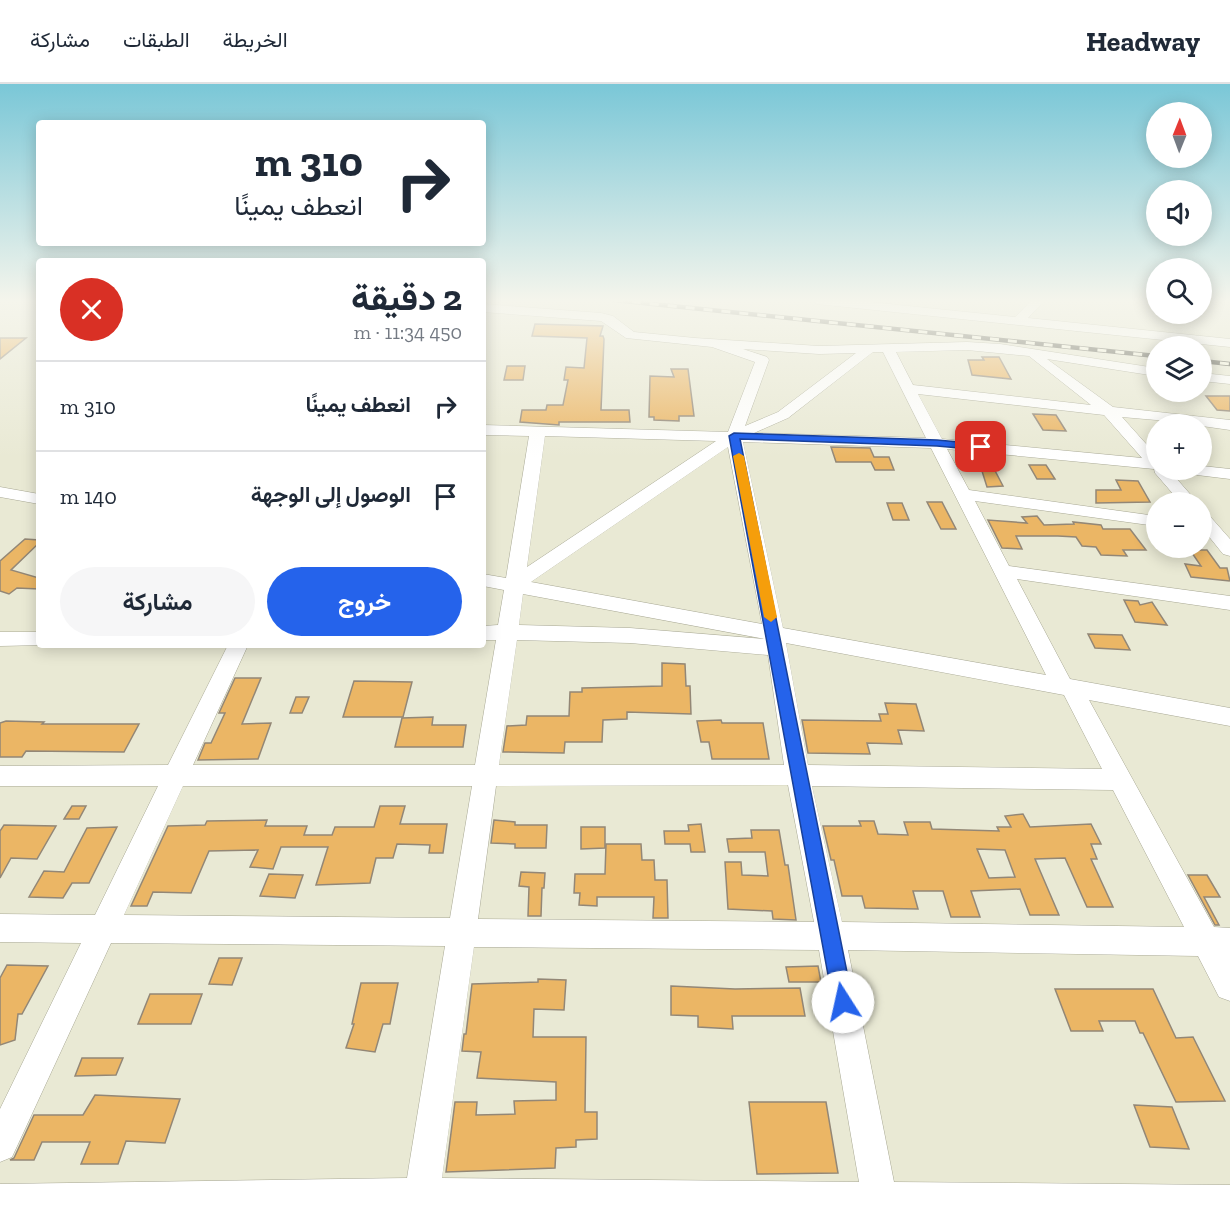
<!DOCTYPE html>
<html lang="ar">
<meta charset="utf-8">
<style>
:root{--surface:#fff;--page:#f6f6f7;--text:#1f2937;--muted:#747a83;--line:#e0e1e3;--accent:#2563eb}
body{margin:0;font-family:"Zilla Slab",Vazirmatn,serif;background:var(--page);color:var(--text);direction:rtl;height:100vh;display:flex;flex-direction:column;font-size:22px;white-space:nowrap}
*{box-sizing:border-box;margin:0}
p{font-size:20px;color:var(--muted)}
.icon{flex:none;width:33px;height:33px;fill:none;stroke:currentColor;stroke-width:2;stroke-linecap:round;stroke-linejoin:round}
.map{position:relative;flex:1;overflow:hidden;direction:ltr}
.sheet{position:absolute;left:36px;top:174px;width:450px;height:390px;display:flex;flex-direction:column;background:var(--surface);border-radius:6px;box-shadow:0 3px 15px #0003;direction:rtl}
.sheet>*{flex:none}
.top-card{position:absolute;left:36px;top:36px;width:450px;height:126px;border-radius:6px;box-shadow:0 3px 15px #0003;direction:rtl;background:#fff;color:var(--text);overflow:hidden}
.needle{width:39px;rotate:1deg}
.buttons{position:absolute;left:1146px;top:18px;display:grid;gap:12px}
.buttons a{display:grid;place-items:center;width:66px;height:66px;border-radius:50%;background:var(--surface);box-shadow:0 3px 15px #0003;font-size:30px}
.pin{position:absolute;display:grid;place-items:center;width:51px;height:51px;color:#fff;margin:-26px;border-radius:12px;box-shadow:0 3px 9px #0006}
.me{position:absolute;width:66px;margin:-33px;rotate:350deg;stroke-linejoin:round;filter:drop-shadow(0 0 4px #0008)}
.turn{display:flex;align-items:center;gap:21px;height:126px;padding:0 24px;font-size:27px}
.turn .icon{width:78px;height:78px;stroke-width:2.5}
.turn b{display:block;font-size:42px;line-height:51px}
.round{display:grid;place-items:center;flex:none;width:63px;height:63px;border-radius:32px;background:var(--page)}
.head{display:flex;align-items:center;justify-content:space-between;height:102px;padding:0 24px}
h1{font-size:36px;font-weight:700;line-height:45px}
.action{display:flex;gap:12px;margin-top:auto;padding:12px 24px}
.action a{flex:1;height:69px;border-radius:36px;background:var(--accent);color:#fff;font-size:24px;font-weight:700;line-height:69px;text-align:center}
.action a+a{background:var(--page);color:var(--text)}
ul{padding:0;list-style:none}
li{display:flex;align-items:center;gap:18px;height:90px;padding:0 24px;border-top:2px solid var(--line)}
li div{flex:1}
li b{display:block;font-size:22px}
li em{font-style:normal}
header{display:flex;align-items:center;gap:36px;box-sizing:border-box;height:84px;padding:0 30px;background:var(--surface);border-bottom:2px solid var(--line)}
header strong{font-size:28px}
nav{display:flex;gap:33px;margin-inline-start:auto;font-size:21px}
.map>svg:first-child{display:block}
.building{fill:#ebb665;stroke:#938776;stroke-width:1.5;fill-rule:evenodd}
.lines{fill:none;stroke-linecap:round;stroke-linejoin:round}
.minor-casing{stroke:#a8a894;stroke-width:1}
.minor{fill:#fff;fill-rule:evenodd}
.rail-casing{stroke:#535347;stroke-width:4.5}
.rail{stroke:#f6f6e1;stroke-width:3;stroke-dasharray:9;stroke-linecap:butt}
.route{fill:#2563eb;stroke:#184099;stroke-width:1.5}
.slow{fill:#f59e0b}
</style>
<header>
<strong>Headway</strong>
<nav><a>الخريطة</a><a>الطبقات</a><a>مشاركة</a></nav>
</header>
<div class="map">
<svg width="1230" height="1130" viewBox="0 0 1230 1130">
<rect width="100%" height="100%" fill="#e9e9d4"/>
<g class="building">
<path d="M535,240L603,242L600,252H603L604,255L601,326H629L630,338H559V341L520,338L522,326H546L547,321H563L568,296H564L566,283L584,284L587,254L532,252Z"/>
<path d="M0,254H26L0,275Z"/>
<path d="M982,273H999L1011,295L972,291L968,276H984Z"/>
<path d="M507,282H525L523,296H504Z"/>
<path d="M671,285H688L694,332H679V337L654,336V333H649L650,292L674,293Z"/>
<path d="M1206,312H1230V327L1217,326Z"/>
<path d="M1033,330L1056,331L1066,347L1043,346Z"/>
<path d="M831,363L870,364L874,373H889L894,386H875L871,378H836Z"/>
<path d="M960,373L979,374L982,380L992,381L1003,402L987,403L982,387L966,386Z"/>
<path d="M1029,381H1046L1055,395H1037Z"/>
<path d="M1116,396L1138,397L1150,418L1096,419V406H1121Z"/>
<path d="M927,418H942L956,445H941Z"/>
<path d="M887,419H902L909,436H893Z"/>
<path d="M1037,432L1044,441L1074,440L1073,438L1101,441L1103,445H1130L1146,466H1123L1127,472L1101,471L1096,463L1082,462L1076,453L1058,452H1016L1022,465L1002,464L988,436L1027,439L1022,433Z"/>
<path d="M25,455L39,456V459L11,486L39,494V505L17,504L9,510L0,507V477Z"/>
<path d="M1190,466H1207L1220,484H1227L1230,497L1191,493L1185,480L1201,482Z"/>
<path d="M1124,516L1138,517L1140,521L1152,518L1167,541L1135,538Z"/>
<path d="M1088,550L1122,551L1130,566L1095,564Z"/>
<path d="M662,579L685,580L686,602H690L691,630L627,628V635L603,636L602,658H565L564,669L503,668L507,642L526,641L527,632H569L570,608H582V604L662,602Z"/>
<path d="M235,594H261L242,640L271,639L258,675L198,676L205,659H211L225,629H219Z"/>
<path d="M354,597L412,598L403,633H343Z"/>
<path d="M296,613H309L302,629H290Z"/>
<path d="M885,619L916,620L924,647L898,646L902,660L867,659L870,670L808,669L802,636L881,637L879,630H888Z"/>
<path d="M433,633L432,641H466L463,663H395L402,634Z"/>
<path d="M721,636L722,639H763L769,675H712L709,658H701L697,637Z"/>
<path d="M6,637L44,638L42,640H139L124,668L26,667L22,673H0V639Z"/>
<path d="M72,722H86L79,735H64Z"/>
<path d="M380,722H405L400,740H447L443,769H429L430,761L397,760L393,774H376L370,799L316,801L328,763H281L273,785L250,783L258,766L209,767L191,809L153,808L147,822H131L168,742L205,741L207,737L267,736L265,742H307L304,751H332L335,743H374Z"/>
<path d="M1023,730L1030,743L1091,740L1101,760H1091L1097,775H1091L1113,823H1087L1065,774L1035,775L1059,831H1030L1020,805L971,807L980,833H951L943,807H913L918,825L865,824L862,812H842L834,776H831L823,742H861L859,737H874L878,750L908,751L904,738H930L932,745L999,747L997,743H1011L1005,732ZM977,765L1005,766L1015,793L989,794Z"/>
<path d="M494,736L515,738V741H547L546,764H515V760L491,759Z"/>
<path d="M701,740L705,768H691L690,760H665L664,747H689L688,741Z"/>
<path d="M4,741L56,742L37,775L11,774L0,794V747Z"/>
<path d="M117,743L89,799H72L63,814L29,813L44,787L64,788L87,744Z"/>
<path d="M581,743H605V764L581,765Z"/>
<path d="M751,746H779L785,781H788L796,836L773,835L772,827L728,825L725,778H741L742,791L768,792L765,768H729L727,755L752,754Z"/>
<path d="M606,760H641L642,776H654L655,796H667L668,834H653L654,813H597V822L579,821L580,809H574L575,790H605Z"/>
<path d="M521,788L545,789L544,804H542L541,832H528L529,803L519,802Z"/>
<path d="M269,790L303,791L295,814L260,812Z"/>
<path d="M1188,791H1207L1220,813H1204L1219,841H1215Z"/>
<path d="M219,874H242L232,901L209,900Z"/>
<path d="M7,881L48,882L22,930H18L15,956L0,961V894Z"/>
<path d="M818,882L821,898H789L786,883Z"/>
<path d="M538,895L566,896L564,926L534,925L533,953H586L585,1028H597V1055L576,1056V1063L556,1064L555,1084L446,1088L455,1018H477L476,1031L515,1030L514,1017L556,1016V998L477,994L481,968L462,967L464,950H466L472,900L538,898Z"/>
<path d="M361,899H398L390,940H383L375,968L346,964L354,940H352Z"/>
<path d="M671,902L735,905L800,904L805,932H732L733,945L698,943V932L671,931Z"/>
<path d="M1055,905H1153L1176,954L1193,953L1225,1017L1176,1018L1143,949H1140L1135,937H1099L1103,947H1071Z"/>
<path d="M150,910H202L191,940H138Z"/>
<path d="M82,974H123L116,991L75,992Z"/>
<path d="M95,1011L180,1015L165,1059L126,1057L118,1080H81L90,1058H42L34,1076H10L14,1074L34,1031H83Z"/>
<path d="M749,1018H826L838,1089L757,1090Z"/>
<path d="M1134,1021L1172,1023L1189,1065L1150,1063Z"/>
</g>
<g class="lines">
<defs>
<g id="minor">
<path d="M811,216H850L1015,233L1032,216H1045L1028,234L1230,255V263L817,220Z"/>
<path d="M483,220L601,229L613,232L634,248L695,254L819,262L967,258L1000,260L1156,284V292L1047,275L1113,323L1230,336V346L1202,342V340L1122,333L1156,371V386H1169L1197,418H1180L1155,389L1154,385L947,365L969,406L1156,432V442L975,417L1009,482L1230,512V526L1017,495L1070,595L1230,624V642L1089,616L1214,843L1230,844V917L1219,913L1198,872L848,866L894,1098L1230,1101V1130H0V1100L407,1094L445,862L111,859L12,1073L0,1078V1025L81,859L0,858V830L95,831L158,702H0V682L168,681L228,561H248L193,681H475L496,556H483V542L498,541L504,506L483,502V490L506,494L529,352L483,351V341L728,348L755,278L712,263L626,254L601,237L483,228ZM743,265L819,270L856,269L778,328L745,342L769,276L767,273ZM967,266L1029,272L1091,321L913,301L896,268ZM873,268H883L926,354L754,349L788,334ZM918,310L1104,331L1142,374L942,355ZM545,352L716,357L527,483ZM743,358L931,364L1046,591L783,544ZM728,363L762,540L531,498ZM523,510L765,555L630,544L519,541ZM517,556L630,559L768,571L784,681H499ZM786,559L1064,611L1102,685L808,681ZM788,701L814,838L478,835L496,702ZM183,702H472L450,834L124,831ZM812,702L1113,706L1184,843L842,838ZM474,863L819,866L859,1098L442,1094Z"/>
<path d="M1202,289L1230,292V300L1202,297Z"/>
<path d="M1202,382L1230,385V395L1197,391L1189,386H1202Z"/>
<path d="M0,403L39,410V420L0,413Z"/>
<path d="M1202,429L1208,430L1230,455V472L1223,470L1202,444Z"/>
<path d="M0,548H39V561H44L0,562Z"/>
</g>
</defs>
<use href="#minor" class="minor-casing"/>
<use href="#minor" class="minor"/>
<defs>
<g id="rail">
<path d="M614,216L1156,272"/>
<path d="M1202,277L1230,280"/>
</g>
</defs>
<use href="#rail" class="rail-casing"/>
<use href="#rail" class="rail"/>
</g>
<linearGradient id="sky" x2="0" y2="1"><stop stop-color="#7ac7d7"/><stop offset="0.58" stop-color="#f5f5ec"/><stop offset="1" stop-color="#f5f5ec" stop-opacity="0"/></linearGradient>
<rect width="1230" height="374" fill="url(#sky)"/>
<path class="route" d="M734,349L937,356L981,360L986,363L981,366L937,362L740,355L853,918L850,924L843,927L836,924L833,918L729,352Z"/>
<path class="slow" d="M739,369L744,372L777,533L771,538L764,533L733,372Z"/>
</svg>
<div class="buttons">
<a><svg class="needle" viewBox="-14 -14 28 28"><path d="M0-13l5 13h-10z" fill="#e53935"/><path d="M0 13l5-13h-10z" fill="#747a83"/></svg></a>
<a><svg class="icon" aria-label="sound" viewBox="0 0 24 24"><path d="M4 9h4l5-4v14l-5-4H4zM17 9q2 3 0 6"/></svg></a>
<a><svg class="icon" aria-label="search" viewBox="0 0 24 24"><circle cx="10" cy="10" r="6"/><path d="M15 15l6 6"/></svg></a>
<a><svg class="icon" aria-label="layers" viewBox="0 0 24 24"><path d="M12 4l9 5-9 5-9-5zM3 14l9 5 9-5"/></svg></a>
<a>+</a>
<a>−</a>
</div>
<div class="pin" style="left:981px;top:363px;background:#d93025"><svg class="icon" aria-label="arrive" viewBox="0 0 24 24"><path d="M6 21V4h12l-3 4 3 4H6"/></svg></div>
<svg class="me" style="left:843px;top:918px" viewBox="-20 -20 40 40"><circle r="19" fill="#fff"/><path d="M0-13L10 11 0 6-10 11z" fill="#2563eb"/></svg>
<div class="top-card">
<div class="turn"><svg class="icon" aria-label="right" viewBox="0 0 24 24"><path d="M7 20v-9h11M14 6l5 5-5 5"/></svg><div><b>310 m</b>انعطف يمينًا</div></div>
</div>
<section class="sheet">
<div class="head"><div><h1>2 دقيقة</h1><p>450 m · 11:34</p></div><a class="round" style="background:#d93025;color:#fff"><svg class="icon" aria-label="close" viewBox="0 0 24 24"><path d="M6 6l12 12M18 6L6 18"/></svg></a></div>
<ul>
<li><svg class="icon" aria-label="right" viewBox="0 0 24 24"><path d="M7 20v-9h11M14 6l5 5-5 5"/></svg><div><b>انعطف يمينًا</b></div><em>310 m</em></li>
<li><svg class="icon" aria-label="arrive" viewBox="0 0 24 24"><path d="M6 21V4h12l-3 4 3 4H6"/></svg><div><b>الوصول إلى الوجهة</b></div><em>140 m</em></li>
</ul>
<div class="action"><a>خروج</a><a>مشاركة</a></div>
</section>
</div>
